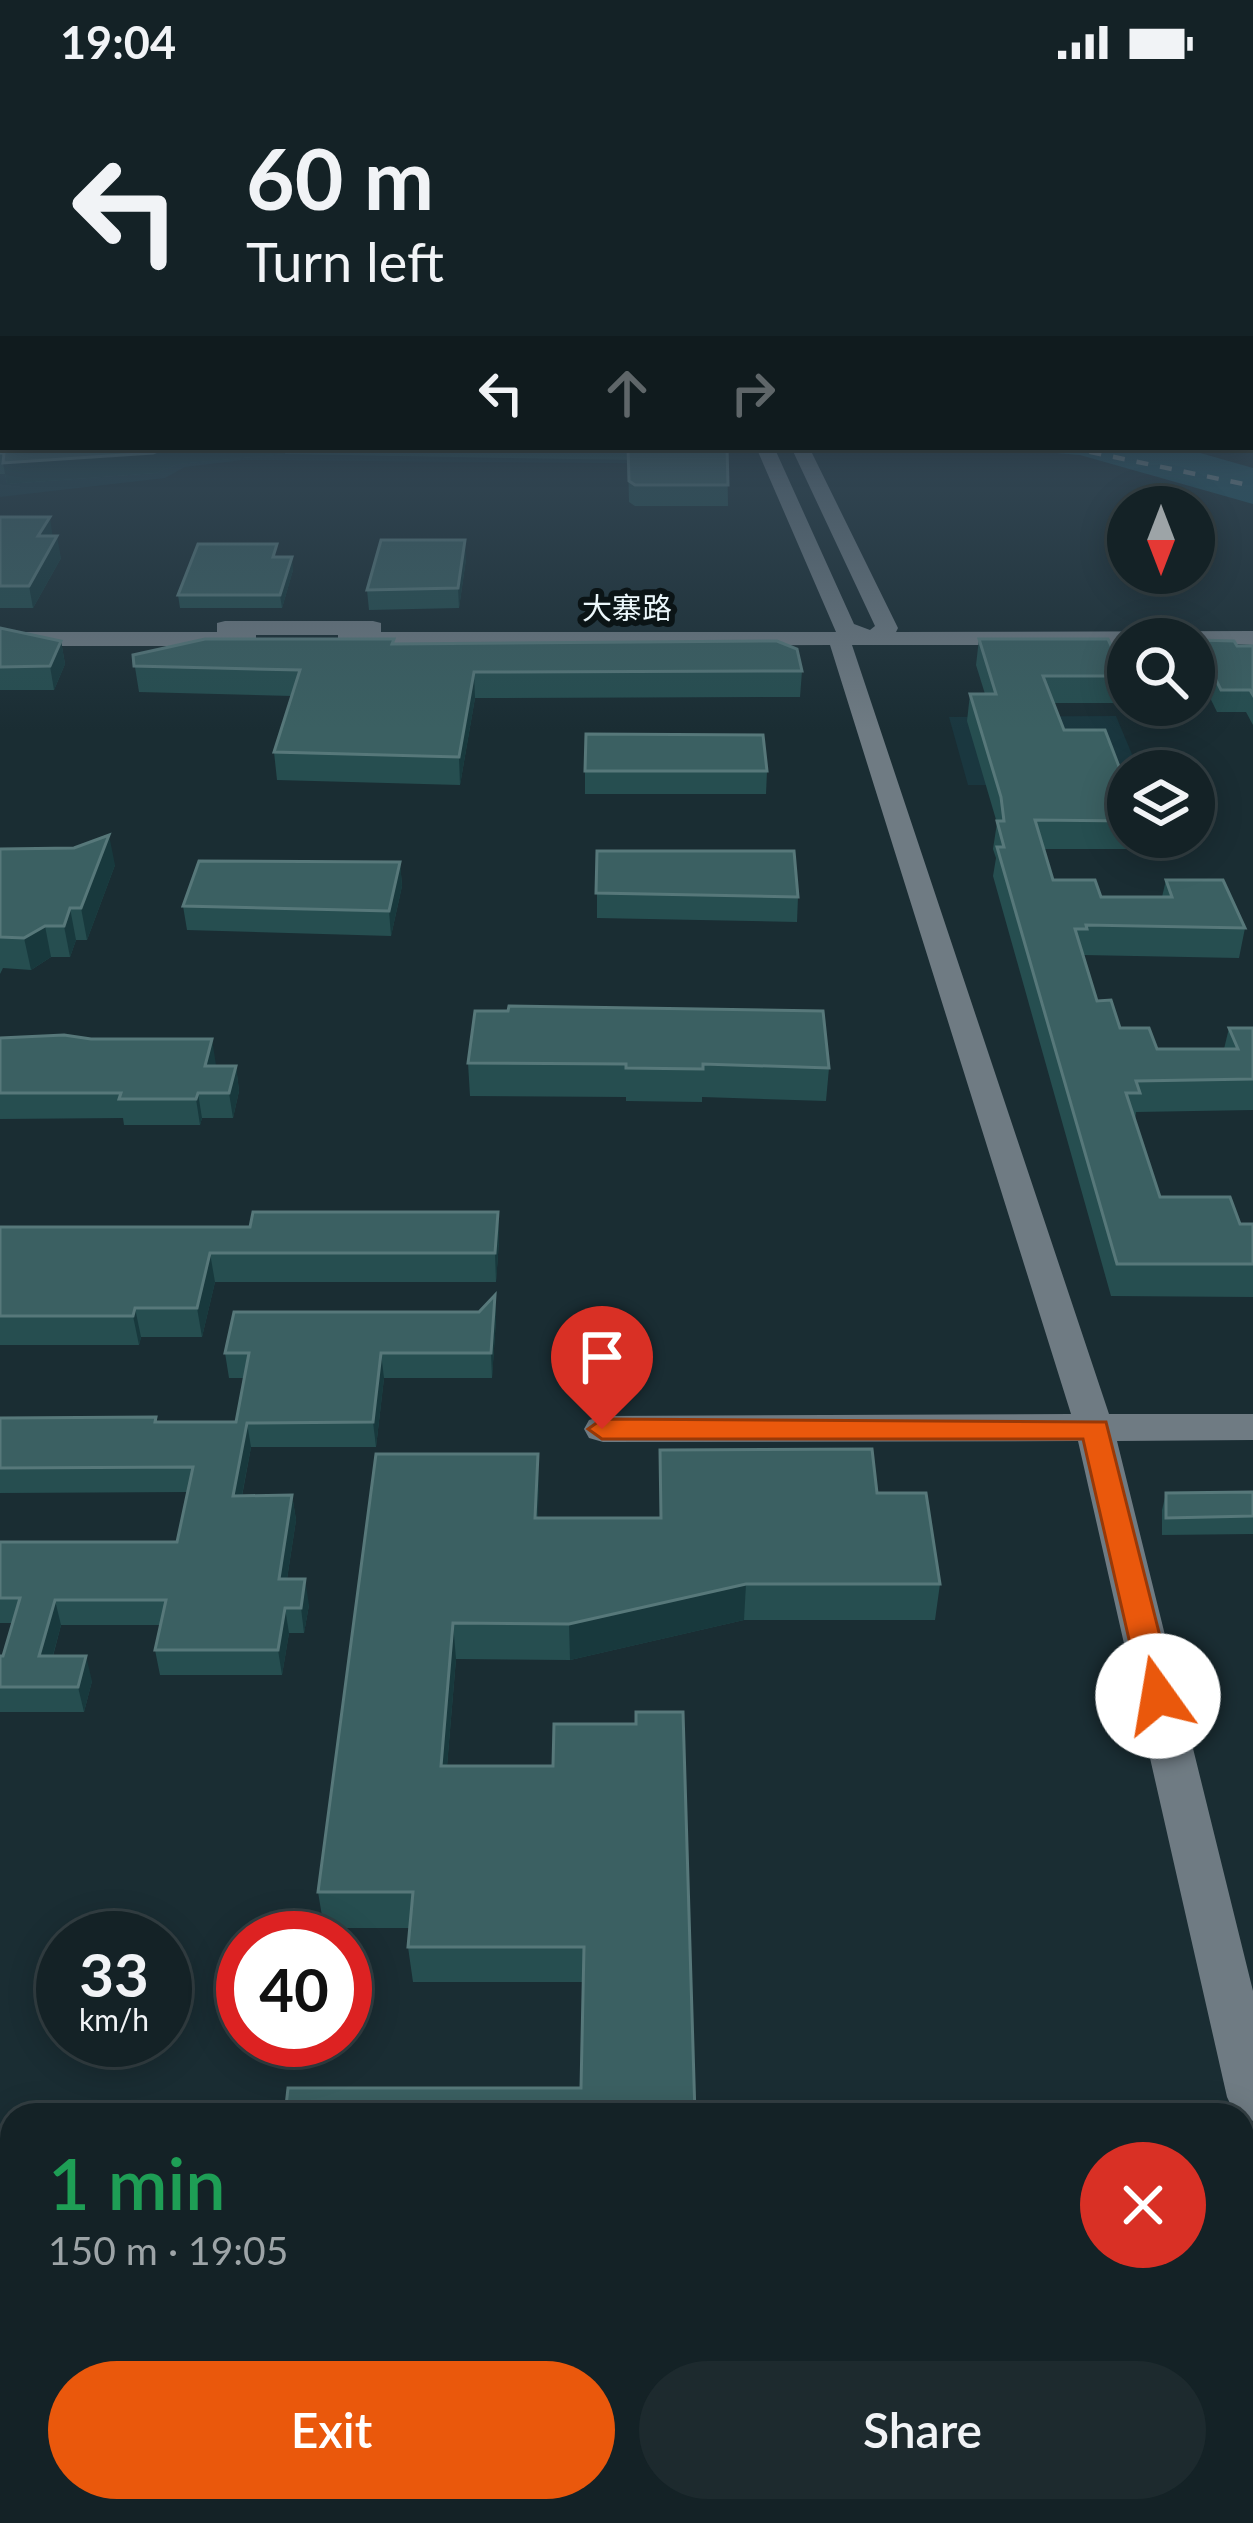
<!DOCTYPE html>
<meta charset="utf-8">
<style>
:root{--surface:#142226;--page:#1d2a2e;--text:#f1f3f6;--muted:#9da4a7;--line:#333f43;--accent:#ea580c}
body{margin:0;font-family:Lato,"Noto Sans SC",sans-serif;background:var(--page);color:var(--text);height:100vh;display:flex;flex-direction:column;font-size:45px;white-space:nowrap}
*{box-sizing:border-box;margin:0}
p{font-size:39px;color:var(--muted)}
.icon{flex:none;width:66px;height:66px;fill:none;stroke:currentColor;stroke-width:2;stroke-linecap:round;stroke-linejoin:round}
.map{position:relative;flex:1;overflow:hidden}
.details{position:absolute;left:0px;top:2019px;width:1254px;height:420px;display:flex;flex-direction:column;background:var(--surface);border-radius:36px 36px 0 0;box-shadow:0 6px 30px #0003,0 0 0 3px var(--line)}
.details>*{flex:none}
.guide{position:absolute;left:0px;top:0px;width:1254px;height:366px;box-shadow:0 6px 30px #0003,0 0 0 3px var(--line);background:#142226;color:var(--text);overflow:hidden}
.needle{width:78px;rotate:180deg}
.buttons{position:absolute;left:1107px;top:402px;display:grid;gap:24px}
.buttons a{display:grid;place-items:center;width:108px;height:108px;border-radius:50%;background:var(--surface);box-shadow:0 6px 30px #0003,0 0 0 3px var(--line);font-size:60px}
.speed{position:absolute;left:36px;top:1827px;display:flex;gap:24px;font-size:60px;font-weight:700;text-align:center}
.speed>*{display:grid;place-content:center;width:156px;height:156px;border-radius:50%;background:var(--surface);box-shadow:0 6px 30px #0003,0 0 0 3px var(--line);line-height:1}
.speed small{font-size:30px;font-weight:400}
.speed .limit{border:18px solid #d22;background:#fff;color:#111}
.pin{position:absolute;display:grid;place-items:center;width:102px;height:102px;color:#fff;margin:-123px -51px;border-radius:50% 50% 50% 0;rotate:-45deg;box-shadow:0 0 12px #0007}
.pin .icon{rotate:45deg}
.me{position:absolute;width:132px;margin:-66px;rotate:347deg;stroke-linejoin:round;filter:drop-shadow(0 0 9px #0008)}
.turn{display:flex;align-items:center;gap:42px;height:252px;padding:0 48px;font-size:54px}
.turn .icon{width:156px;height:156px;stroke-width:2.5}
.turn b{display:block;font-size:84px;line-height:102px}
.lanes{display:flex;align-items:center;height:114px;padding:0 48px;background:#0003;justify-content:center;gap:60px;direction:ltr}
.lanes .off{opacity:.35}
.round{display:grid;place-items:center;flex:none;width:126px;height:126px;border-radius:63px;background:var(--page)}
.overview{display:flex;align-items:center;justify-content:space-between;height:204px;padding:0 48px}
h1{font-size:72px;font-weight:600;line-height:90px;color:#1e9e55}
.primary-button{display:flex;gap:24px;margin-top:auto;padding:24px 48px}
.primary-button a{flex:1;height:138px;border-radius:72px;background:var(--accent);color:#fff;font-size:48px;font-weight:600;line-height:138px;text-align:center}
.primary-button a+a{background:var(--page);color:var(--text)}
.status{display:flex;justify-content:space-between;align-items:center;height:84px;padding:0 60px;background:var(--surface);direction:ltr}
.status svg{height:33px;fill:currentColor}
.map>svg:first-child{display:block}
.built{fill:#1a373f}
.green{fill:#1e5462}
.lines{fill:none;stroke-linecap:round;stroke-linejoin:round}
.secondary{fill:#6f7b83;fill-rule:evenodd}
.rail{stroke:#86959a;stroke-width:4.5;stroke-dasharray:12 12;stroke-linecap:butt}
.wall{fill:#264e50}
.shaded-wall{fill:#18393d}
.building{fill:#3b6062;stroke:#57787a;stroke-width:3}
.route{fill:#ea580c;stroke:#983908;stroke-width:3}
.labels{text-anchor:middle;stroke-width:12;stroke-linejoin:round;paint-order:stroke}
.far-street-label{font-size:30px;fill:#ecf7fb;stroke:#0b1416}
</style>
<div class="status"><b>19:04</b><svg viewBox="0 0 49 12"><path d="M0 12V9h3v3zM5 12V6h3v6zM10 12V3h3v9zM15 12V0h3v12zM26 1h20v11H26zM47 4h2v5h-2z"/></svg></div>
<div class="map">
<svg width="1253" height="2439" viewBox="0 0 1253 2439">
<rect width="100%" height="100%" fill="#1a2d33"/>
<g class="built">
<path d="M0,305L3,363H716L717,380L243,376L185,383L165,394L0,413Z"/>
<path d="M1116,632L1139,687H1128V701H968L949,633Z"/>
</g>
<path class="green" d="M986,363H1179L1253,384V420L1080,371Z"/>
<g class="lines">
<path class="secondary" d="M756,363H774L854,540L870,546L875,542L791,363H809L898,544L896,548L1253,547V561L1128,555V561H852L1109,1330H1253V1356L1117,1357L1253,1907V2037L1235,2030L1227,2013L1078,1357L603,1358L589,1354L584,1345L589,1336L603,1332L1071,1330L830,561L346,562L338,560V551H256V560L248,562H0V548H217V539L225,537H373L381,539V548H836Z"/>
<path class="rail" d="M1066,363L1253,402"/>
</g>
<g class="wall">
<path d="M0,305L3,363H727L728,422H635L629,418L628,376L285,370L178,380L156,389L7,400L5,390H0Z"/>
<path d="M0,433L53,452L61,474L33,524H0Z"/>
<path d="M278,473L293,486L282,524H180L178,511Z"/>
<path d="M466,475L459,524L369,526L367,506Z"/>
<path d="M0,544L61,557L65,580L54,606H0Z"/>
<path d="M394,555V560L802,587L800,613L475,614L460,701L277,696L274,668L292,612L139,608L133,571Z"/>
<path d="M979,555L1125,592L1121,619H1053L1064,646L1128,706V753H1137L1135,765H1044L1053,796L1101,813H1162L1166,796L1245,844L1239,874L1083,871L1097,917L1120,944L1157,965H1224L1229,944H1253V1026L1136,1028L1135,1037L1160,1113L1240,1140H1253V1213L1111,1212L993,792L996,774L993,765L997,739L967,637L970,610H985L976,581Z"/>
<path d="M1196,556L1237,562H1253V641L1246,628H1217L1194,581Z"/>
<path d="M585,687H767L766,710H585Z"/>
<path d="M0,765L115,781L87,856H76L70,873H51L31,886L3,884L0,890Z"/>
<path d="M597,767L798,813L797,838L597,834Z"/>
<path d="M400,778L402,802L391,852L187,846L183,822Z"/>
<path d="M475,927L829,984L826,1017L702,1013V1018L626,1017V1013L470,1012L468,979Z"/>
<path d="M0,954L215,982H236L239,1007L233,1034H202L200,1041H124L123,1034L0,1035Z"/>
<path d="M498,1128L499,1157L496,1198H215L202,1253H141L139,1261H0V1143H250Z"/>
<path d="M495,1211L496,1235L492,1294H384L376,1363H251L242,1412L292,1411L296,1436L287,1495L309,1521L304,1549H289L282,1591H160L155,1566L160,1541H61L53,1572L92,1597L84,1628H0V1572H3L12,1539H0V1458H177L188,1408L0,1409V1334L156,1333L157,1338H236L244,1294H229L225,1269L479,1228Z"/>
<path d="M660,1366L877,1409L940,1500L935,1536H744L570,1576L456,1575L447,1682H553L636,1640L683,1628L581,2004L583,1898H413L408,1863L410,1844H324L318,1808L538,1370V1434H660Z"/>
<path d="M1253,1408V1450L1162,1451V1426L1166,1409Z"/>
</g>
<g class="shaded-wall">
<path d="M167,363H284L285,370L178,380L156,389L7,400L3,379Z"/>
<path d="M50,433L53,455L38,452Z"/>
<path d="M57,452L61,474L33,524L29,502Z"/>
<path d="M465,456L466,475L459,524L458,504Z"/>
<path d="M292,473L293,486L282,524L280,511Z"/>
<path d="M61,557L65,580L54,606L50,582Z"/>
<path d="M474,588L475,614L460,701L459,673Z"/>
<path d="M109,751L115,781L87,856L81,824Z"/>
<path d="M400,778L402,802L391,852L389,827Z"/>
<path d="M70,824L76,856L70,873L64,842Z"/>
<path d="M45,842L51,873L31,886L24,854Z"/>
<path d="M212,955L216,981L209,1007L205,982Z"/>
<path d="M236,982L239,1007L233,1034L229,1009Z"/>
<path d="M198,1009L202,1034L200,1041L196,1015Z"/>
<path d="M498,1128L499,1157L496,1198L495,1169Z"/>
<path d="M210,1169L215,1198L202,1253L197,1224Z"/>
<path d="M495,1211L496,1235L492,1294L491,1269Z"/>
<path d="M135,1224L141,1253L139,1261L133,1232Z"/>
<path d="M381,1269L384,1294L376,1363L373,1338Z"/>
<path d="M247,1339L251,1363L237,1437L233,1412Z"/>
<path d="M538,1370L539,1406L536,1470L535,1434Z"/>
<path d="M292,1411L296,1436L283,1521L279,1495Z"/>
<path d="M305,1495L309,1521L304,1549L301,1524Z"/>
<path d="M746,1500L744,1536L570,1576L569,1540Z"/>
<path d="M55,1516L61,1541L46,1597L39,1572Z"/>
<path d="M285,1524L289,1549L282,1591L278,1566Z"/>
<path d="M453,1539L456,1575L444,1717L441,1682Z"/>
<path d="M86,1572L92,1597L84,1628L78,1603Z"/>
</g>
<g class="building">
<path d="M0,305H3V363H167L153,369L3,379L4,369H0Z"/>
<path d="M628,363H727L728,401H635L629,397Z"/>
<path d="M0,433H50L38,452H57L29,502H0Z"/>
<path d="M381,456H465L458,504L367,506Z"/>
<path d="M198,460H277L273,473H292L280,511H178Z"/>
<path d="M0,544L61,557L50,582L0,583Z"/>
<path d="M205,555H394L392,560L777,557L797,565L802,587L474,588L459,673L274,668L300,586L134,582L133,571Z"/>
<path d="M979,555H1108L1125,592H1043L1064,646H1105L1128,706V737L1035,736L1053,796H1095L1101,813H1172L1166,796H1223L1245,844L1086,841L1087,845H1075L1097,917L1111,916L1120,944H1149L1157,965H1238L1229,944H1253V995L1136,997L1140,1009H1126L1160,1113H1230L1240,1140H1253V1180H1117L997,763H1004L997,737H1004L1001,713L970,610H996Z"/>
<path d="M1196,556L1234,557L1237,562H1253V611L1250,606H1221Z"/>
<path d="M586,650L763,651L767,687H585Z"/>
<path d="M109,751L81,824H70L64,842H45L24,854L0,853V765L74,764Z"/>
<path d="M597,767H794L798,813L596,809Z"/>
<path d="M199,777L400,778L389,827L183,822Z"/>
<path d="M509,922L823,927L829,984L703,980V985L626,984V980L468,979L475,927H508Z"/>
<path d="M64,951L91,955H212L205,982H236L229,1009H198L196,1015H119L121,1009H0V954Z"/>
<path d="M253,1128H498L495,1169H210L197,1224H135L133,1232H0V1143H250Z"/>
<path d="M495,1211L491,1269H381L373,1338L247,1339L233,1412L292,1411L279,1495H305L301,1524H285L278,1566H155L166,1516H55L39,1572H86L78,1603H0V1572H3L20,1514H0V1458H177L193,1383L0,1384V1334L156,1333L155,1338H236L249,1269H225L234,1228H479Z"/>
<path d="M872,1365L877,1409H926L940,1500H746L569,1540L453,1539L441,1682H553L554,1640H636V1628H683L695,2031H285L288,2004H581L584,1863H408L413,1808H318L376,1370H538L535,1434H661L660,1366Z"/>
<path d="M1253,1408V1432L1166,1434V1409Z"/>
<path d="M294,2427H677V2439H293Z"/>
</g>
<linearGradient id="sky" x2="0" y2="1"><stop stop-color="#0e191c"/><stop offset="0.47" stop-color="#384c5b"/><stop offset="1" stop-color="#384c5b" stop-opacity="0"/></linearGradient>
<rect width="1253" height="646" fill="url(#sky)"/>
<path class="route" d="M602,1335L1106,1338L1175,1612L1170,1621L1158,1625L1146,1621L1142,1612L1083,1355H602L588,1345Z"/>
<g class="labels">
<g class="far-street-label">
<text x="627" y="535">大寨路</text>
</g>
</g>
</svg>
<div class="buttons">
<a><svg class="needle" viewBox="-14 -14 28 28"><path d="M0-13l5 13h-10z" fill="#e53935"/><path d="M0 13l5-13h-10z" fill="#9da4a7"/></svg></a>
<a><svg class="icon" aria-label="search" viewBox="0 0 24 24"><circle cx="10" cy="10" r="6"/><path d="M15 15l6 6"/></svg></a>
<a><svg class="icon" aria-label="layers" viewBox="0 0 24 24"><path d="M12 4l9 5-9 5-9-5zM3 14l9 5 9-5"/></svg></a>
</div>
<div class="speed"><div>33<small>km/h</small></div><div class="limit">40</div></div>
<div class="pin" style="left:602px;top:1345px;background:#d93025"><svg class="icon" aria-label="arrive" viewBox="0 0 24 24"><path d="M6 21V4h12l-3 4 3 4H6"/></svg></div>
<svg class="me" style="left:1158px;top:1612px" viewBox="-20 -20 40 40"><circle r="19" fill="#fff"/><path d="M0-13L10 11 0 6-10 11z" fill="#ea580c"/></svg>
<div class="guide">
<div class="turn"><svg class="icon" aria-label="left" viewBox="0 0 24 24"><path d="M17 20v-9H6M10 6l-5 5 5 5"/></svg><div><b>60 m</b>Turn left</div></div>
<div class="lanes"><svg class="icon" aria-label="left" viewBox="0 0 24 24"><path d="M17 20v-9H6M10 6l-5 5 5 5"/></svg><svg class="icon off" aria-label="ahead" viewBox="0 0 24 24"><path d="M12 20V5M6 11l6-6 6 6"/></svg><svg class="icon off" aria-label="right" viewBox="0 0 24 24"><path d="M7 20v-9h11M14 6l5 5-5 5"/></svg></div>
</div>
<section class="details">
<div class="overview"><div><h1>1 min</h1><p>150 m · 19:05</p></div><a class="round" style="background:#d93025;color:#fff"><svg class="icon" aria-label="close" viewBox="0 0 24 24"><path d="M6 6l12 12M18 6L6 18"/></svg></a></div>
<div class="primary-button"><a>Exit</a><a>Share</a></div>
</section>
</div>
